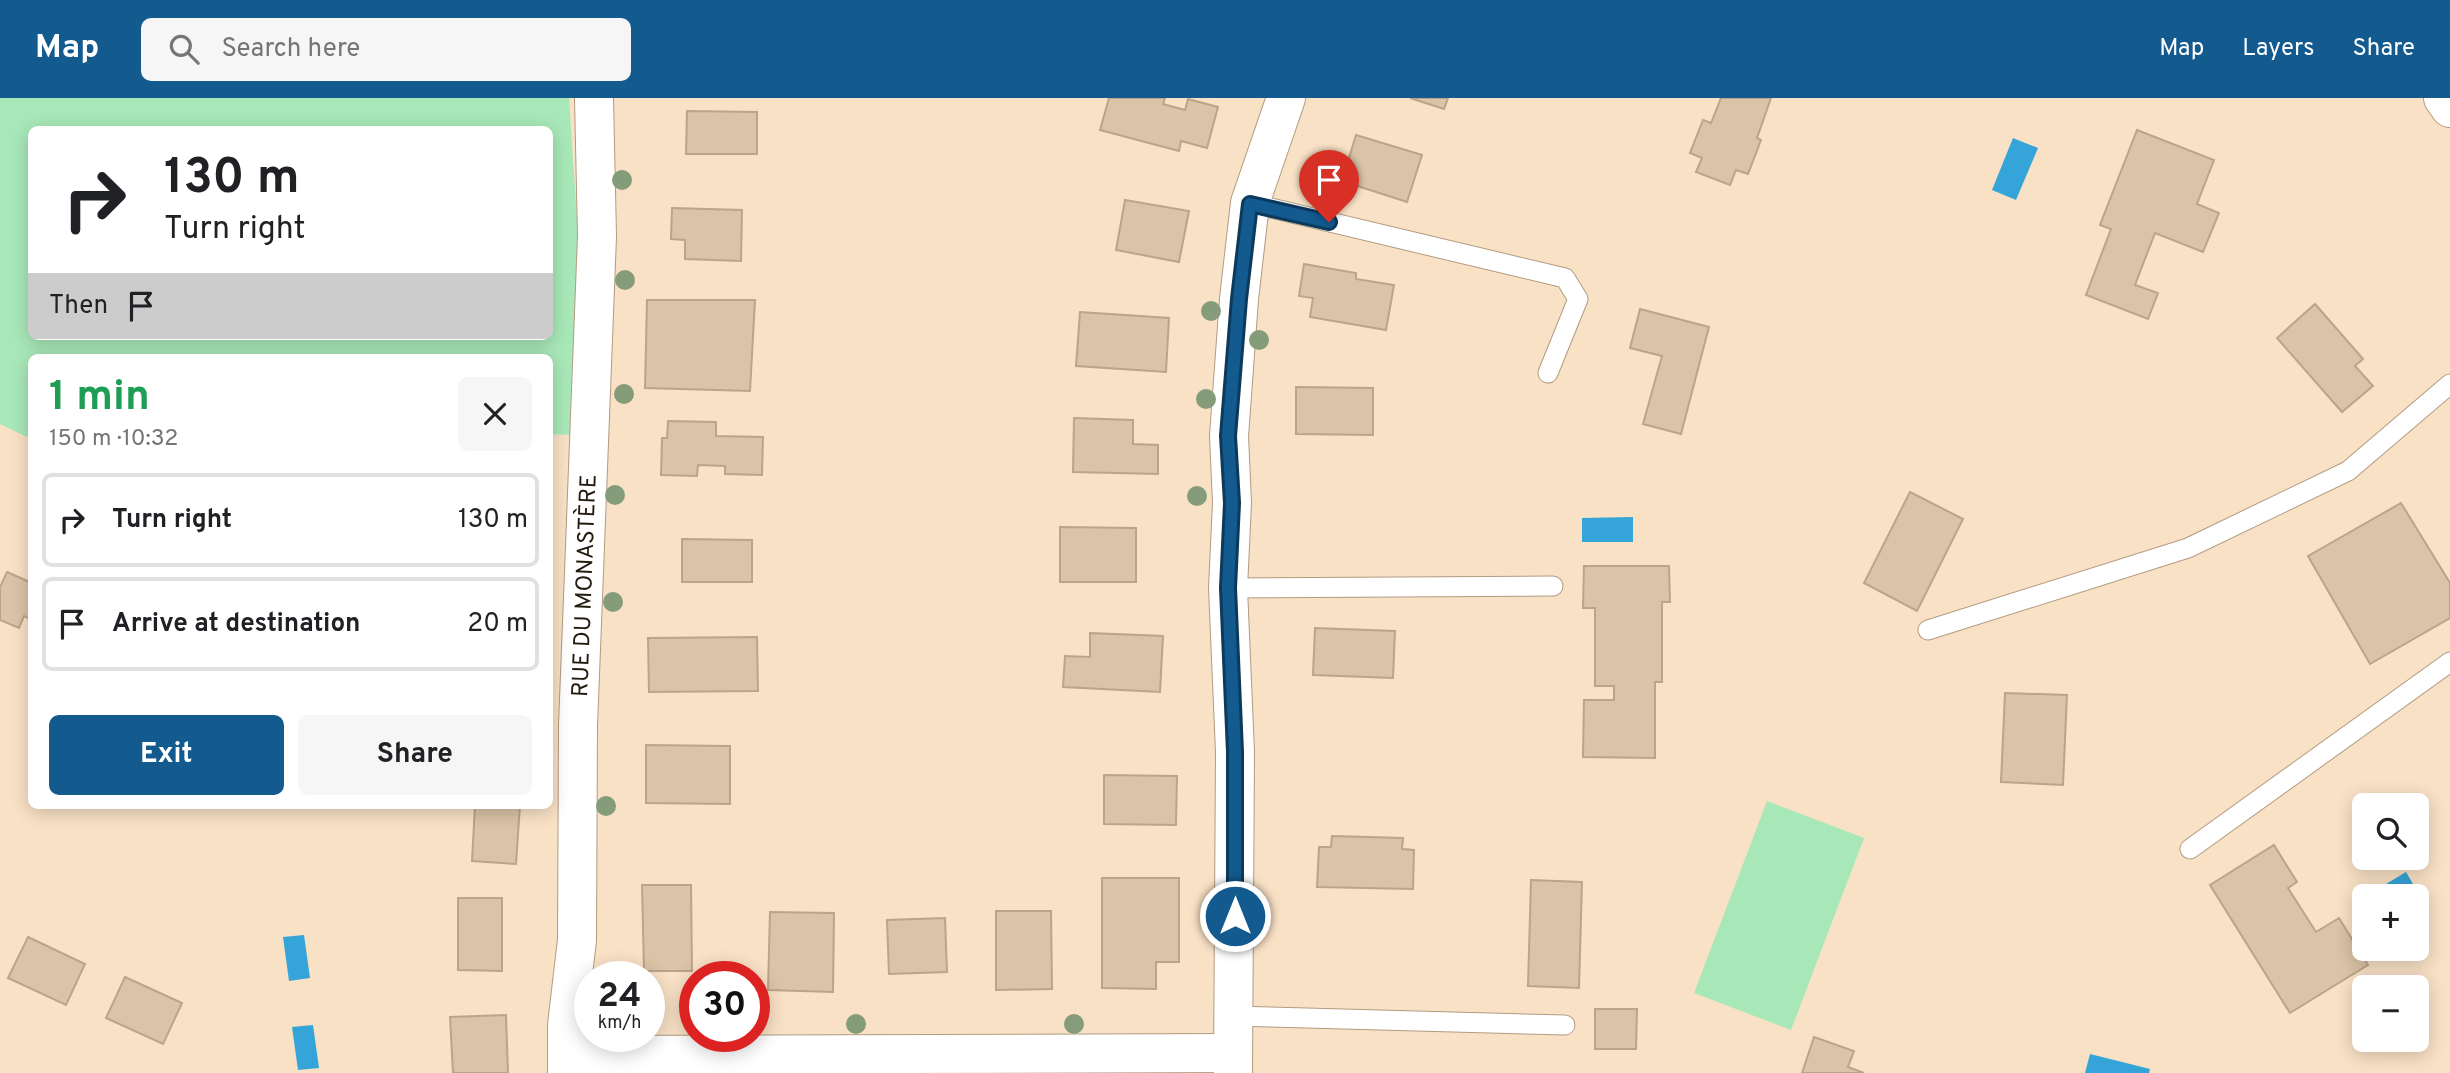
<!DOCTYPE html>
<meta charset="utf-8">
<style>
:root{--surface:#fff;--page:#f6f6f6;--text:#202124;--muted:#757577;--line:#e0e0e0;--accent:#135a8e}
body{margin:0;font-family:Overpass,sans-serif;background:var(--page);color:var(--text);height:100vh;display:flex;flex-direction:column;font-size:26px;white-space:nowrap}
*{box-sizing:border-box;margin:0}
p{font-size:23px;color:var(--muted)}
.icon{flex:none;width:38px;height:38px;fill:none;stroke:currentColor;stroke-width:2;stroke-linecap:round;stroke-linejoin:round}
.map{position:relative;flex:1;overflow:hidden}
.sheet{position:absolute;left:28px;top:256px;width:525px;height:455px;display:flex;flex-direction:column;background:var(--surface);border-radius:10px;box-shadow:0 4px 18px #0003}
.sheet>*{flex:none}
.top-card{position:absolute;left:28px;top:28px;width:525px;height:214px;border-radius:10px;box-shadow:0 4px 18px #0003;background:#fff;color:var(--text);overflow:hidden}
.fabs{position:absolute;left:2352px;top:695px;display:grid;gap:14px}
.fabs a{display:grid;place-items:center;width:77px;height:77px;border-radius:10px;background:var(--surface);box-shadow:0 4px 18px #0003;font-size:35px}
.speed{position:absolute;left:574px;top:863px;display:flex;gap:14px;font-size:35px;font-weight:700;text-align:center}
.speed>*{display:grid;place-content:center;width:91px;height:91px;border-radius:50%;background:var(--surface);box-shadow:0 4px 18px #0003;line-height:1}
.speed small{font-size:18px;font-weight:400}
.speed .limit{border:10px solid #d22;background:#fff;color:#111}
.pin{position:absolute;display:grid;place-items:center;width:60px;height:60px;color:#fff;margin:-72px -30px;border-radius:50% 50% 50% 0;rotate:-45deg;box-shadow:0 0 7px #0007}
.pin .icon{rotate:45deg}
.me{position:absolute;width:77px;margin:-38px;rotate:0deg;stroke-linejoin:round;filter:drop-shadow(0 0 5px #0008)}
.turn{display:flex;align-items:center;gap:24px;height:147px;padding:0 21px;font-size:32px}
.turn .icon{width:91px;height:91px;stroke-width:2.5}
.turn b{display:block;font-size:49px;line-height:60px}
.then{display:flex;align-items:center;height:66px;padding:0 21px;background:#0003;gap:14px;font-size:26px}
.round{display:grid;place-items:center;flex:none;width:74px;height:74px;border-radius:10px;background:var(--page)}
.head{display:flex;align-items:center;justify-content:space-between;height:119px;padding:0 21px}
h1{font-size:42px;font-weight:700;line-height:52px;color:#1e9e55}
.action{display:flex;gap:14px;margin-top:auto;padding:14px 21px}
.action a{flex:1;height:80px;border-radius:10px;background:var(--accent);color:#fff;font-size:28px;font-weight:700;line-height:80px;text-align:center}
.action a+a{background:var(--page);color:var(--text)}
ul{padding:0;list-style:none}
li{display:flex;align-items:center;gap:21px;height:94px;margin:0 14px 10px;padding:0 7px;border:4px solid var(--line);border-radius:10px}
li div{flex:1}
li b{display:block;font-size:26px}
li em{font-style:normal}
header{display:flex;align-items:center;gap:42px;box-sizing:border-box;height:98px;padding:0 35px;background:var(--accent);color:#fff}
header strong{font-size:33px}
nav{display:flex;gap:38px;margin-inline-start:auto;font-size:24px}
.search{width:490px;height:63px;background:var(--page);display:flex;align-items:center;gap:18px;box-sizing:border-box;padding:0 24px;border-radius:10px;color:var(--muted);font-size:26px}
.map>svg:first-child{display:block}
.green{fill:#a8e8b8;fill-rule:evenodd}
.water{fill:#34a4d9}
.building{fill:#dac3a7;stroke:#bba489;stroke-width:2}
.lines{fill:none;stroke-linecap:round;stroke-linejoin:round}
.lane-casing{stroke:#b29b80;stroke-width:21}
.street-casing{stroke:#b29b80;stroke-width:40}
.secondary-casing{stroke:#b29b80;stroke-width:40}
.lane{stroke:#fff;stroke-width:19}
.street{stroke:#fff;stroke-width:38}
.secondary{stroke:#fff;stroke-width:38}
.tree{fill:#849c79}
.route-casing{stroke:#0c3a5c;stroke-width:18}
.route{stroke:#135a8e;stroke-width:12}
.labels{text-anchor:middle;stroke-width:5;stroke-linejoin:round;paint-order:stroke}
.street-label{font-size:23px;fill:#231a10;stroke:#f9e1c5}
</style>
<header>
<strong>Map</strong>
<div class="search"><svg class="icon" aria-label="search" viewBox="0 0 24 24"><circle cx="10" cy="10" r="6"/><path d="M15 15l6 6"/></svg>Search here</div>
<nav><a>Map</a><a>Layers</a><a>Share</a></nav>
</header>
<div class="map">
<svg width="2450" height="975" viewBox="0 0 2450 975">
<rect width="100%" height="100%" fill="#f9e1c5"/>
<g class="green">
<path d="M0,0H569L578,137L573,337L550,336V259H32L31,341L0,326ZM32,32H550V238H32Z"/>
<path d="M1767,703L1864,740L1791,932L1694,895Z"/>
</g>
<g class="water">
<path d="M2013,40L2038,50L2016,102L1992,92Z"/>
<path d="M1633,419V444H1582V420Z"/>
<path d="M2406,774L2423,803L2417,807V798H2366Z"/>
<path d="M304,837L310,880L289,883L283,839Z"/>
<path d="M313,927L319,970L298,972L292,929Z"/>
<path d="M2090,956L2150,971L2149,975H2085Z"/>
</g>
<g class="building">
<path d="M1109,0H1165L1163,6L1185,12L1188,1L1218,9L1207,50L1181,43L1179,53L1100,32Z"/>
<path d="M1410,0H1448L1444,11Z"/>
<path d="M1721,0H1771L1757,40L1761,42L1748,76L1736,72L1730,87L1696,74L1702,60L1690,55L1703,22L1711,25Z"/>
<path d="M687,13L757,14V56H686Z"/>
<path d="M2137,32L2214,62L2197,106L2219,115L2203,154L2155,135L2135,187L2158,195L2148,221L2086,197L2111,131L2100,127Z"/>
<path d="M1356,37L1422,57L1407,104L1342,83Z"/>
<path d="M1125,102L1189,113L1179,164L1116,152Z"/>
<path d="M672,110L742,112L741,163L685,161V142L671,141Z"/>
<path d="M1304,166L1356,175V181L1394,187L1386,232L1310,219L1313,200L1299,198Z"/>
<path d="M647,202H755L750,293L645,290Z"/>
<path d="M2315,206L2363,261L2355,268L2373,288L2342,314L2277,240Z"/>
<path d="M1640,211L1709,229L1681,336L1643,326L1662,258L1630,250Z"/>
<path d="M1080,214L1169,220L1166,274L1076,268Z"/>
<path d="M1296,289L1373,290V337L1296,336Z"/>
<path d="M1074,320L1133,322V346L1158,347V376L1073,374Z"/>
<path d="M668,323L716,324V338L763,339L762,377L725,376V368L698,367L697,378L661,377L662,340H667Z"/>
<path d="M1910,394L1963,421L1917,513L1864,485Z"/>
<path d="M2401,405L2450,485V520L2370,566L2308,458Z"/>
<path d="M1060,429L1136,430V484H1060Z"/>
<path d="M682,441L752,442V484H682Z"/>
<path d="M1584,468H1669L1670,504H1662V584H1655V660L1583,659L1584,602H1614V588H1595V510H1583Z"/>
<path d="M7,474L32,485V522L24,518L19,530L0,522V489Z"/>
<path d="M1315,530L1395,533L1393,580L1313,577Z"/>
<path d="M1090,535L1163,538L1160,594L1063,589L1065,558L1090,559Z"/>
<path d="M757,539L758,593L649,594L648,540Z"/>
<path d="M2005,595L2067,597L2063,687L2001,684Z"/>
<path d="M646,647L730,648V706L646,705Z"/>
<path d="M1104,677L1177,678L1176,727L1104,726Z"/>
<path d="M475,707H520L516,766L472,763Z"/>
<path d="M1332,738L1403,740L1402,751L1414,752L1413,791L1317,789L1319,749H1331Z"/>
<path d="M2274,747L2297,784L2288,790L2316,834L2339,820L2368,867L2290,915L2210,787Z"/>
<path d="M1102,780H1179V864H1156V891L1102,890Z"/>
<path d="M1531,782L1582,784L1579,890L1528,888Z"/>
<path d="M642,787H691L692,873H644Z"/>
<path d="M458,800H502V873L458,872Z"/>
<path d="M996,813H1051L1052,891L996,892Z"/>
<path d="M770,814L834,815L833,894L768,892Z"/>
<path d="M945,820L947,874L889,876L887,822Z"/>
<path d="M28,839L85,866L66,907L8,880Z"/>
<path d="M125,879L182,905L163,946L106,920Z"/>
<path d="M1595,911H1637L1636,951H1595Z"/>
<path d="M506,917L508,975H453L450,919Z"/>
<path d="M1814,939L1854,953L1848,969L1864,975H1802Z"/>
</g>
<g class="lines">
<defs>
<g id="lane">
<path d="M1250,105L1565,180L1578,201L1548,275"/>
<path d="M1228,490L1553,488"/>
<path d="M1928,532L2188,450L2348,373L2450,286"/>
<path d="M2190,751L2450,564"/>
<path d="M1232,918L1565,927"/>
</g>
<g id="street">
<path d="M567,957L1233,955"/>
<path id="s1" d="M567,975V927L577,842L578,628L597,138L594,0"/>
<path d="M1233,975L1235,654L1228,490L1232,405L1229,338L1239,201L1250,105L1286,0"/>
</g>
<path id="secondary" d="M2443,0L2450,10"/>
</defs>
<use href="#lane" class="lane-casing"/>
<use href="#street" class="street-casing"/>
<use href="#secondary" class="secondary-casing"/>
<use href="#lane" class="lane"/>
<use href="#street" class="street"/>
<use href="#secondary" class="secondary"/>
</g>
<g class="tree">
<circle cx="622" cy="82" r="10"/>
<circle cx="625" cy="182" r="10"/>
<circle cx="1211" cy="213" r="10"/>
<circle cx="1259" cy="242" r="10"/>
<circle cx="624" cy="296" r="10"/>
<circle cx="1206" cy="301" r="10"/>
<circle cx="615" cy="397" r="10"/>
<circle cx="1197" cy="398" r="10"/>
<circle cx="613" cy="504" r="10"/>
<circle cx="606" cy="708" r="10"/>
<circle cx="856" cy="926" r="10"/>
<circle cx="1074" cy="926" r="10"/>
</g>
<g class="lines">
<defs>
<path id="route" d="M1235,818V654L1228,490L1232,405L1228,338L1239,201L1250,106L1329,124"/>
</defs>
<use href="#route" class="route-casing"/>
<use href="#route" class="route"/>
</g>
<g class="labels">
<g class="street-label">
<text dy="8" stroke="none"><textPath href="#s1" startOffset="488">RUE DU MONASTÈRE</textPath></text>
</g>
</g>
</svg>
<div class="fabs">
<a><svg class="icon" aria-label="search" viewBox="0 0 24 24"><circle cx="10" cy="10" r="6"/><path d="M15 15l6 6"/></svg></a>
<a>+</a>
<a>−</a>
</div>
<div class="speed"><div>24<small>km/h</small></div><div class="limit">30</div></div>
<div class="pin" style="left:1329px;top:124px;background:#d93025"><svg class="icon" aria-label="arrive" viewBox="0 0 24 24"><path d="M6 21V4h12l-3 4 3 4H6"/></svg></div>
<svg class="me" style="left:1235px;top:818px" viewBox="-20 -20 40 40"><circle r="17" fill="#135a8e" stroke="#fff" stroke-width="3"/><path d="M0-11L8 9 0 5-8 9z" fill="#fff"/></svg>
<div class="top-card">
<div class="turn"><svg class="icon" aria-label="right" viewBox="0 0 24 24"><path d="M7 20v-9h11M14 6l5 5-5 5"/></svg><div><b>130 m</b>Turn right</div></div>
<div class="then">Then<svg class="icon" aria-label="arrive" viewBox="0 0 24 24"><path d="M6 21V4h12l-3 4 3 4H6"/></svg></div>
</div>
<section class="sheet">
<div class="head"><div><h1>1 min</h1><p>150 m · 10:32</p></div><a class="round"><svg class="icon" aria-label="close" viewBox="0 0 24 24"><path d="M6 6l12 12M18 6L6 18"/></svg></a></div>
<ul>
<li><svg class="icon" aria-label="right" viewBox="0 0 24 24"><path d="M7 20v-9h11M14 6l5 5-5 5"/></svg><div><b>Turn right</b></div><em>130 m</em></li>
<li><svg class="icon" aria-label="arrive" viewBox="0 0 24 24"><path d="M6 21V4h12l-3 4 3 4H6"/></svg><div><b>Arrive at destination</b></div><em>20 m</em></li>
</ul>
<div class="action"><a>Exit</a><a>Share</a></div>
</section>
</div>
